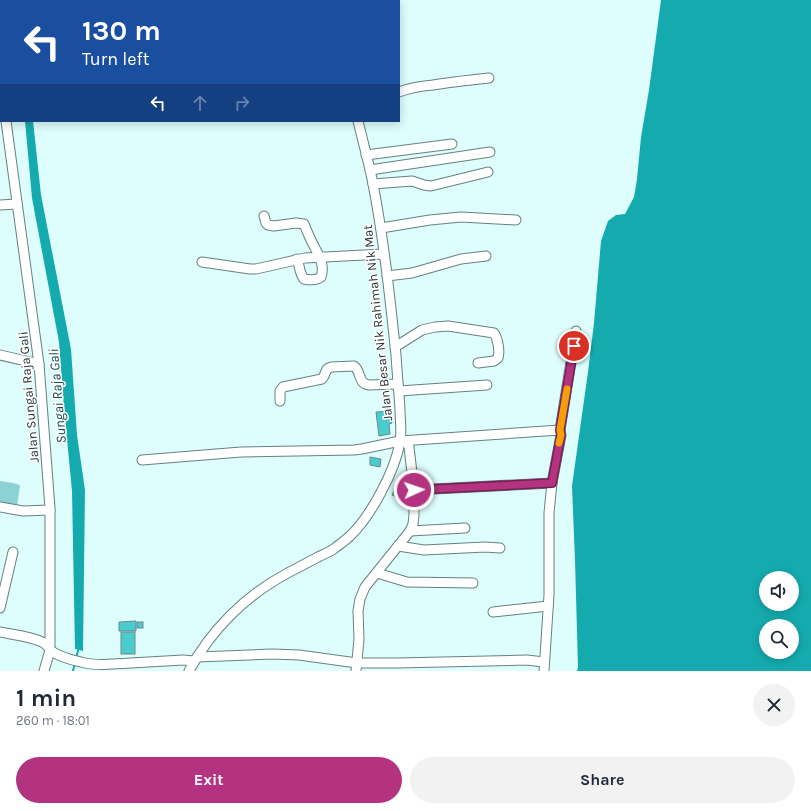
<!DOCTYPE html>
<meta charset="utf-8">
<style>
:root{--surface:#fff;--page:#f2f2f3;--text:#1f2937;--muted:#747a83;--accent:#b33380}
body{margin:0;font-family:Karla,sans-serif;background:var(--page);color:var(--text);height:100vh;display:flex;flex-direction:column;font-size:15px;white-space:nowrap}
*{box-sizing:border-box;margin:0}
p{font-size:13px;color:var(--muted)}
.icon{flex:none;width:22px;height:22px;fill:none;stroke:currentColor;stroke-width:2;stroke-linecap:round;stroke-linejoin:round}
.map{position:relative;height:671px;overflow:hidden}
.panel{display:flex;flex-direction:column;background:var(--surface);flex:1}
.panel>*{flex:none}
.guide{position:absolute;left:0px;top:0px;width:400px;height:122px;box-shadow:0 2px 10px #0003;background:#1a4fa0;color:#fff;overflow:hidden}
.controls{position:absolute;left:759px;top:571px;display:grid;gap:8px}
.controls a{display:grid;place-items:center;width:40px;height:40px;border-radius:50%;background:var(--surface);box-shadow:0 2px 10px #0003;font-size:20px}
.pin{position:absolute;display:grid;place-items:center;width:34px;height:34px;color:#fff;margin:-17px;border:2px solid #fff;border-radius:50%;box-shadow:0 1px 4px #0007}
.me{position:absolute;width:44px;margin:-22px;rotate:87deg;stroke-linejoin:round;filter:drop-shadow(0 0 3px #0008)}
.turn{display:flex;align-items:center;gap:14px;height:84px;padding:0 16px;font-size:18px}
.turn .icon{width:52px;height:52px;stroke-width:2.5}
.turn b{display:block;font-size:28px;line-height:34px}
.lanes{display:flex;align-items:center;height:38px;padding:0 16px;background:#0003;justify-content:center;gap:20px;direction:ltr}
.lanes .off{opacity:.35}
.round{display:grid;place-items:center;flex:none;width:42px;height:42px;border-radius:21px;background:var(--page)}
.head{display:flex;align-items:center;justify-content:space-between;height:68px;padding:0 16px}
h1{font-size:24px;font-weight:700;line-height:30px}
.primary-button{display:flex;gap:8px;margin-top:auto;padding:8px 16px}
.primary-button a{flex:1;height:46px;border-radius:24px;background:var(--accent);color:#fff;font-size:16px;font-weight:700;line-height:46px;text-align:center}
.primary-button a+a{background:var(--page);color:var(--text)}
.map>svg:first-child{display:block}
.green{fill:#8cd2d4}
.water{fill:#15abae;fill-rule:evenodd}
.lines{fill:none;stroke-linecap:round;stroke-linejoin:round}
.stream{stroke:#15abae;stroke-width:2}
.building{fill:#4acccf;stroke:#6d898a}
.minor-casing{stroke:#658081;stroke-width:11}
.minor{stroke:#fff;stroke-width:9}
.route-casing{stroke:#742153;stroke-width:10}
.route{stroke:#b33380;stroke-width:7}
.slow{stroke:#f59e0b;stroke-width:7}
.labels{text-anchor:middle;stroke-width:3;stroke-linejoin:round;paint-order:stroke}
.street-label{font-size:13px;fill:#263232;stroke:#fff}
.water-label{font-size:14px;font-style:italic;fill:#10494b;stroke:#fff}
</style>
<div class="map">
<svg width="811" height="671" viewBox="0 0 811 671">
<rect width="100%" height="100%" fill="#defdfd"/>
<path class="green" d="M0,481L13,483L20,485L16,513L0,510Z"/>
<g class="water">
<path d="M661,0H811V671H577L578,667L575,560L572,486L588,372L594,323L601,241L608,221L616,215L625,214L634,197L637,179L641,137L649,90ZM766,578H792V604H766ZM766,626H792V652H766Z"/>
<path d="M25,121H33L41,195L71,349L77,435L85,490L83,651L75,649L72,491L64,408L59,342L32,198Z"/>
</g>
<g class="lines">
<g class="stream">
<path d="M76,658L79,647"/>
<path d="M73,671L75,663"/>
</g>
</g>
<g class="building">
<path d="M391,411L392,423L389,424L390,434L379,436L376,412Z"/>
<path d="M370,457L381,459L380,467L370,465Z"/>
<path d="M404,474L408,476L406,480L402,478Z"/>
<path d="M400,480L406,483L399,498L392,495Z"/>
<path d="M136,621V631H119V622Z"/>
<rect x="137" y="622" width="6" height="6"/>
<rect x="121" y="632" width="14" height="22"/>
</g>
<g class="lines">
<defs>
<g id="minor">
<path d="M300,0L301,1"/>
<path d="M337,0V1"/>
<path d="M9,1V0"/>
<path d="M99,1V0"/>
<path d="M168,1L169,0"/>
<path d="M0,29H1"/>
<path d="M0,63L1,56"/>
<path d="M0,72L1,80"/>
<path d="M399,92C409,88 421,86 433,85C451,82 470,80 489,78"/>
<path d="M6,121L39,364L50,508V650L44,671"/>
<path d="M366,155L452,144"/>
<path d="M370,170L490,152"/>
<path d="M373,184L412,181L424,185L431,186L488,172"/>
<path d="M0,205L17,204"/>
<path d="M264,216L266,223L268,225L274,226L296,223L304,224C307,231 310,239 314,246C319,256 325,265 321,277C316,281 309,280 304,279C299,273 300,266 297,259"/>
<path d="M381,228L430,220L461,217L516,220"/>
<path d="M202,262L250,269H256L305,258L384,254"/>
<path d="M387,276L412,273L461,259L486,256"/>
<path d="M395,347L422,330L435,327L448,326L494,333C498,339 500,351 498,358L494,361L478,363"/>
<path d="M0,355L39,364"/>
<path d="M399,391L487,385"/>
<path d="M280,401V391L283,387L322,379L324,376L327,369L331,367L354,366C362,372 357,383 369,385L398,384"/>
<path d="M560,430L576,331"/>
<path d="M142,460L241,452L354,450L362,449L400,441L560,430L561,435L552,483L549,513V595L544,671"/>
<path d="M414,490L552,483"/>
<path d="M0,507L23,511L50,510"/>
<path d="M410,531L465,528"/>
<path d="M398,546L424,550L485,547L500,548"/>
<path d="M377,573L407,582L473,583"/>
<path d="M0,608L13,552"/>
<path d="M493,612L548,606"/>
<path d="M0,632C14,635 29,636 42,642C47,644 49,649 53,652C60,657 76,661 85,663C100,666 115,664 131,663C148,662 165,661 183,660L194,661"/>
<path d="M197,657L272,654L299,655L357,663H397L527,660L544,662"/>
<path d="M189,671C211,630 245,596 286,574C297,568 307,563 318,557C324,554 330,552 335,548C340,544 346,540 350,536C371,516 395,471 400,442C402,432 400,420 400,410C399,391 397,373 396,355C390,298 384,241 373,184C369,163 363,142 358,121"/>
<path d="M356,671L359,639L358,611L360,599L365,587L410,531L413,524L414,515V490L409,447L406,441"/>
</g>
</defs>
<use href="#minor" class="minor-casing"/>
<use href="#minor" class="minor"/>
</g>
<g class="lines">
<defs>
<path id="route" d="M414,490L552,483L561,435L560,430L574,346"/>
</defs>
<use href="#route" class="route-casing"/>
<use href="#route" class="route"/>
<path class="slow" d="M559,443L561,435L560,430L567,389"/>
</g>
<g class="labels">
<g class="street-label">
<text transform="translate(377 323) rotate(-96)" y="5">Jalan Besar Nik Rahimah Nik Mat</text>
<text transform="translate(28 397) rotate(-95)" y="5">Jalan Sungai Raja Gali</text>
</g>
<g class="water-label">
<text transform="translate(57 396) rotate(-95)" y="5">Sungai Raja Gali</text>
</g>
</g>
</svg>
<div class="controls">
<a><svg class="icon" aria-label="sound" viewBox="0 0 24 24"><path d="M4 9h4l5-4v14l-5-4H4zM17 9q2 3 0 6"/></svg></a>
<a><svg class="icon" aria-label="search" viewBox="0 0 24 24"><circle cx="10" cy="10" r="6"/><path d="M15 15l6 6"/></svg></a>
</div>
<div class="pin" style="left:574px;top:346px;background:#d93025"><svg class="icon" aria-label="arrive" viewBox="0 0 24 24"><path d="M6 21V4h12l-3 4 3 4H6"/></svg></div>
<svg class="me" style="left:414px;top:490px" viewBox="-20 -20 40 40"><circle r="17" fill="#b33380" stroke="#fff" stroke-width="3"/><path d="M0-11L8 9 0 5-8 9z" fill="#fff"/></svg>
<div class="guide">
<div class="turn"><svg class="icon" aria-label="left" viewBox="0 0 24 24"><path d="M17 20v-9H6M10 6l-5 5 5 5"/></svg><div><b>130 m</b>Turn left</div></div>
<div class="lanes"><svg class="icon" aria-label="left" viewBox="0 0 24 24"><path d="M17 20v-9H6M10 6l-5 5 5 5"/></svg><svg class="icon off" aria-label="ahead" viewBox="0 0 24 24"><path d="M12 20V5M6 11l6-6 6 6"/></svg><svg class="icon off" aria-label="right" viewBox="0 0 24 24"><path d="M7 20v-9h11M14 6l5 5-5 5"/></svg></div>
</div>
</div>
<section class="panel">
<div class="head"><div><h1>1 min</h1><p>260 m · 18:01</p></div><a class="round"><svg class="icon" aria-label="close" viewBox="0 0 24 24"><path d="M6 6l12 12M18 6L6 18"/></svg></a></div>
<div class="primary-button"><a>Exit</a><a>Share</a></div>
</section>
